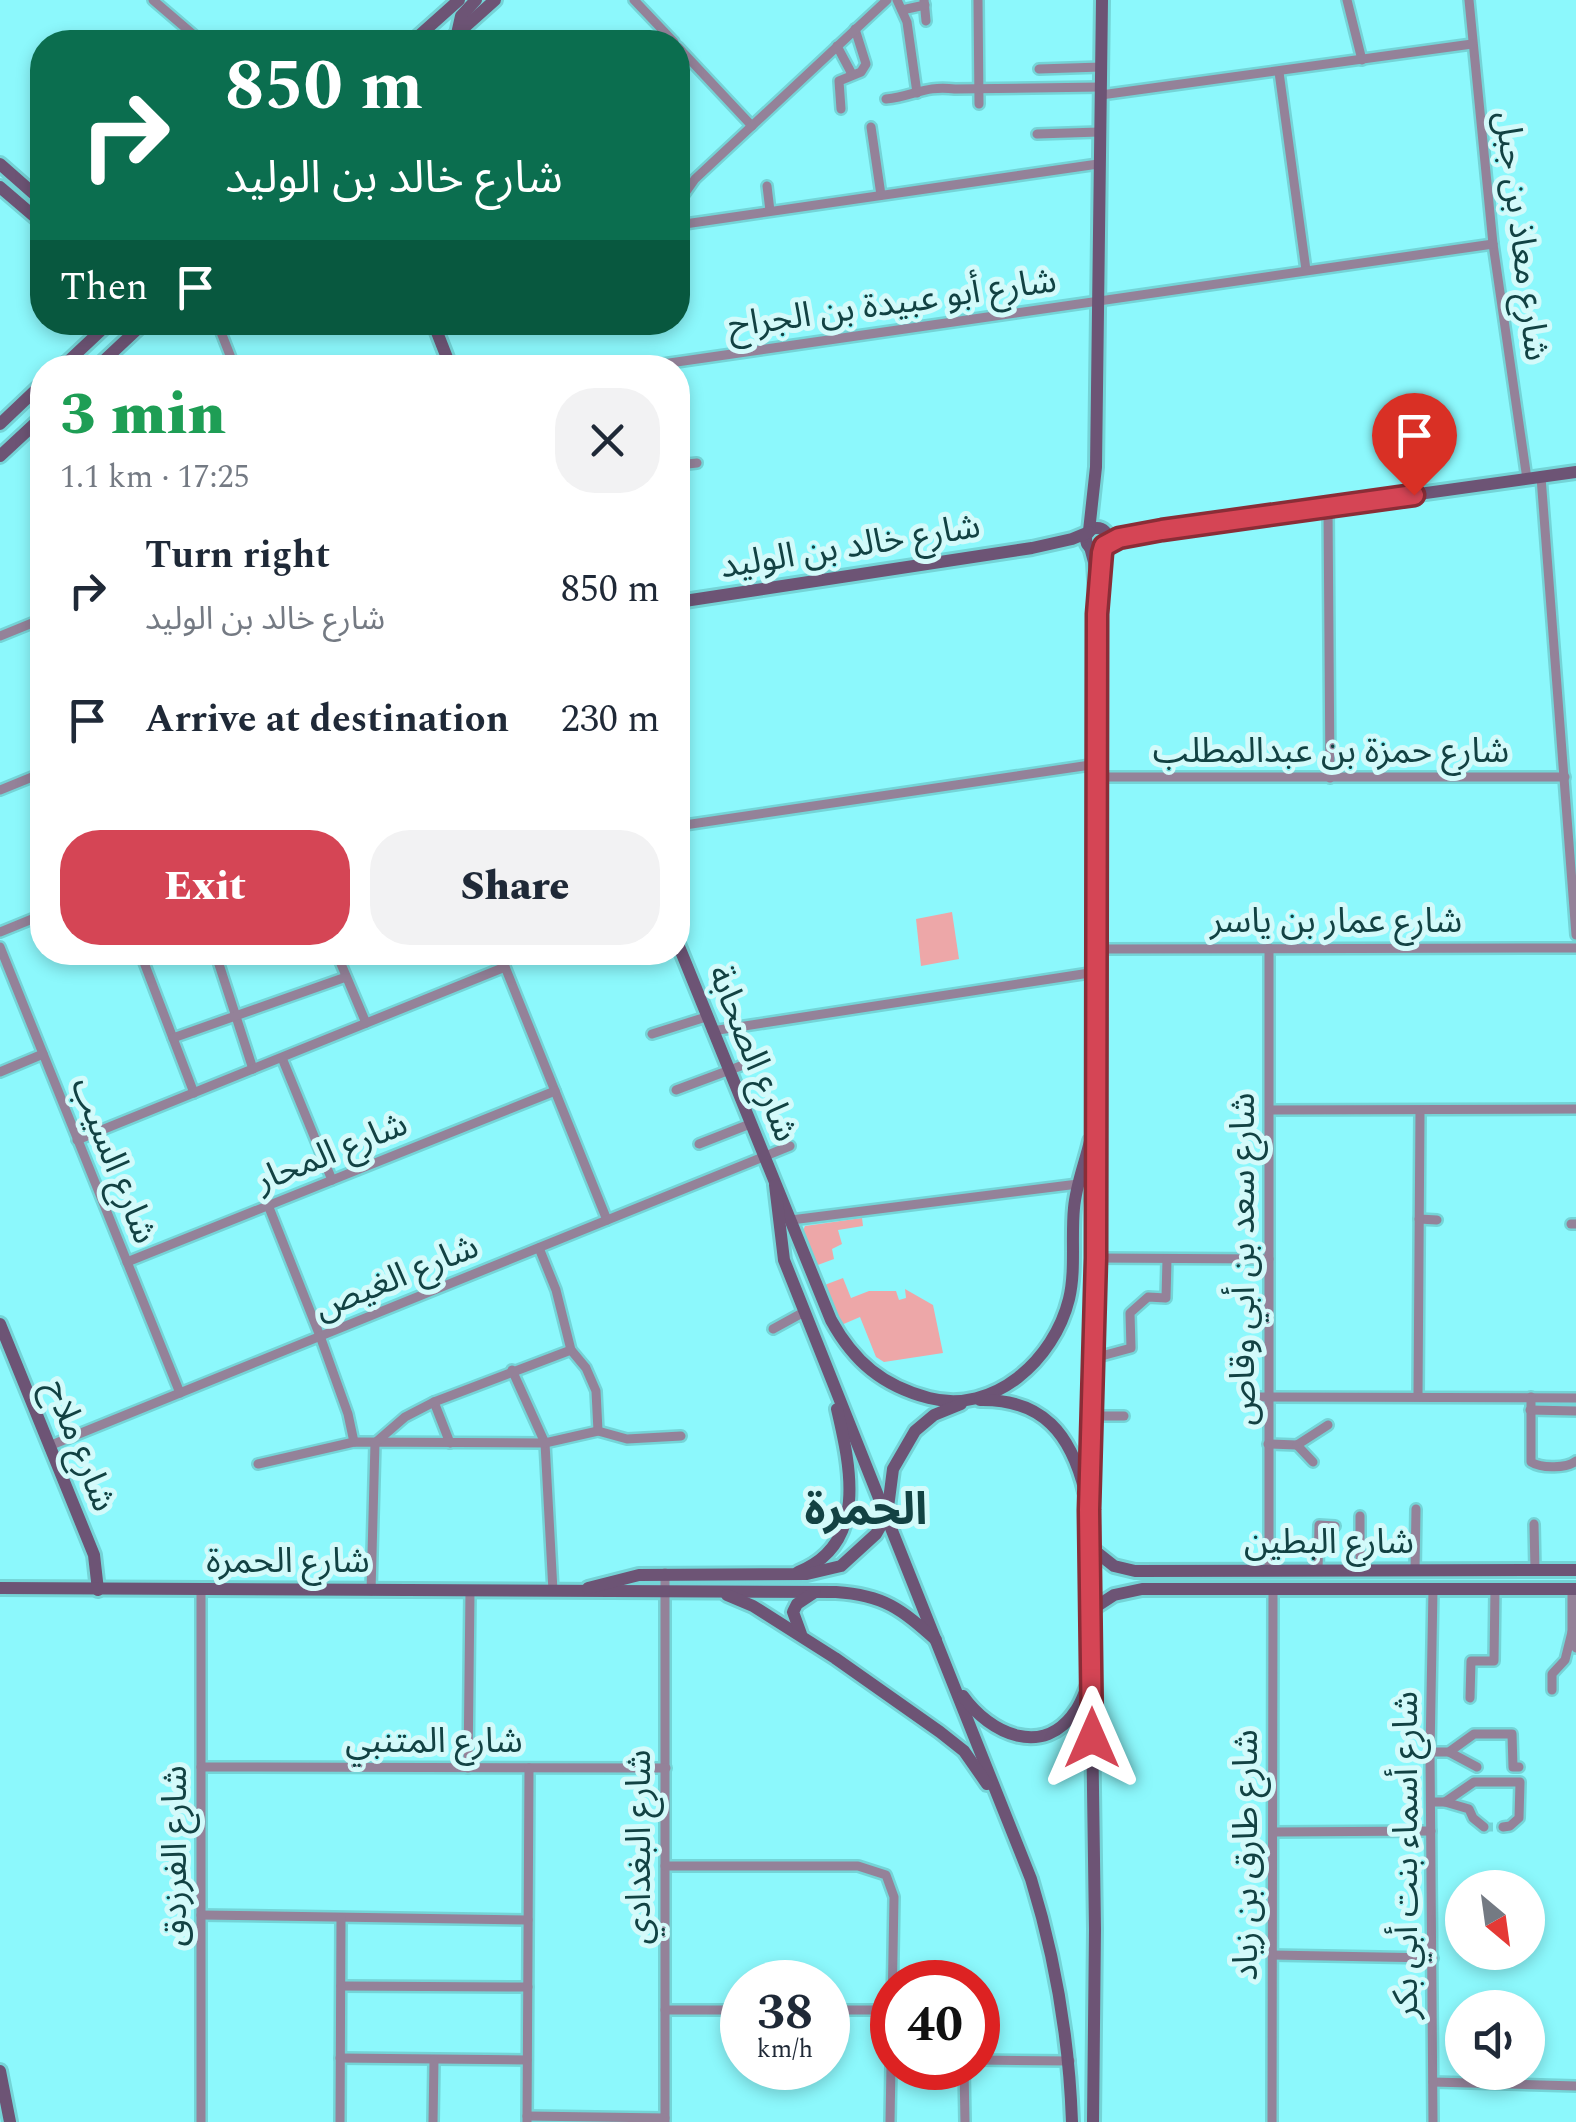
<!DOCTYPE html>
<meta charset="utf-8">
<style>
:root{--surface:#fff;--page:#f2f2f3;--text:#1f2937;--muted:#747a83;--accent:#d54555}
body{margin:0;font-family:Spectral,"Noto Sans Arabic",serif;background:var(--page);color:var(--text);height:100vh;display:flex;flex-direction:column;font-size:38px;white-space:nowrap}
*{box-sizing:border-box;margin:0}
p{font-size:32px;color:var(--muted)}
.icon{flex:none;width:55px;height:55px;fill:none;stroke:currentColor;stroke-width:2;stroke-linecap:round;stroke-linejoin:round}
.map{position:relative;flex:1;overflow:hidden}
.sheet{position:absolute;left:30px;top:355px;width:660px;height:610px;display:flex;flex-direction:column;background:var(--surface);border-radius:40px;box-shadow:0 5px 15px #0003}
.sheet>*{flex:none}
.top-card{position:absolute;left:30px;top:30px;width:660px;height:305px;border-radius:40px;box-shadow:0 5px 15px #0003;background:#0b6e4f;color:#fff;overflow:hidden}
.needle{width:65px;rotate:151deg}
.tools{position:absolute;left:1445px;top:1870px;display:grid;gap:20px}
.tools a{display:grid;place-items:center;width:100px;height:100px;border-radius:50%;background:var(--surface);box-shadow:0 5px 15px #0003;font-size:50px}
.speed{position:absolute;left:720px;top:1960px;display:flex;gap:20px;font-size:50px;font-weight:700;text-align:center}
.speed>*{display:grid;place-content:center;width:130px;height:130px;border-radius:50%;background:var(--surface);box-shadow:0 5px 15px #0003;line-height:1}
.speed small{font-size:25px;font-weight:400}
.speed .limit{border:15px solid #d22;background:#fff;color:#111}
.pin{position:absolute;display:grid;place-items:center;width:85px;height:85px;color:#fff;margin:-102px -42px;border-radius:50% 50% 50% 0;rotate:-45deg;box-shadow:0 0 10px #0007}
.pin .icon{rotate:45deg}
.me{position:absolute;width:110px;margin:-55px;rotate:0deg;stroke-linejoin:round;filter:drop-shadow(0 0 8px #0008)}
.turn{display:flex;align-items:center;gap:35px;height:210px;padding:0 30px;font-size:45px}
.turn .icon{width:130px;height:130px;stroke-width:2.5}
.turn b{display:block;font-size:70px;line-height:85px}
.then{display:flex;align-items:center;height:95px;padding:0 30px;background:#0003;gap:20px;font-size:38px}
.round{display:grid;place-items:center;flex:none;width:105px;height:105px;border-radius:40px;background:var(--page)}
.head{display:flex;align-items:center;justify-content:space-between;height:170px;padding:0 30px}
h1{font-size:60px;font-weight:800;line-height:75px;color:#1e9e55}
.button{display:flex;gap:20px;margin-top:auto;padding:20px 30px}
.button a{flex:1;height:115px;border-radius:40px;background:var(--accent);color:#fff;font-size:40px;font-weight:800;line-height:115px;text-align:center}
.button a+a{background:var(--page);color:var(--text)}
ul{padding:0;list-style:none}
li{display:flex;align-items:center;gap:30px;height:130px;padding:0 30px}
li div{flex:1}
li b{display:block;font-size:38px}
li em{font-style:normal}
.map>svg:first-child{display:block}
.green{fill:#eda7a8}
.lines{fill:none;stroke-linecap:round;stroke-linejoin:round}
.street-tunnel{stroke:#74d4d7;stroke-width:9;stroke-dasharray:9 4.5;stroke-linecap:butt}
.street-casing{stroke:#74d4d7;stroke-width:14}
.secondary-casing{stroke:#74d4d7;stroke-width:18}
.street{stroke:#948299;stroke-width:9}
.secondary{stroke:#6d5475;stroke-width:12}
.route-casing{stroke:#8a2d37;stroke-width:25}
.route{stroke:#d54555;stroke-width:18}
.labels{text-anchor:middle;stroke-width:10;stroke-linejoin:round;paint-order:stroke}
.street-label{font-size:35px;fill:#124243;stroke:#d3fafa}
.district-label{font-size:45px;font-weight:bold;fill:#124243;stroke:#d3fafa}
</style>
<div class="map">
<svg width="1576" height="2122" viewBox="0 0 1576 2122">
<rect width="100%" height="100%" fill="#8cf8fc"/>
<g class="green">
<path d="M952,912L959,959L921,966L916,919Z"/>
<path d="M862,1218L863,1226L838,1230L842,1244L832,1249L834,1259L815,1266L802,1233L805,1226Z"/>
<path d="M843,1278L851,1298L869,1291H896L899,1300L906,1298L905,1289L933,1305L943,1353L884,1362L876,1357L860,1317L839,1326L822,1286Z"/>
</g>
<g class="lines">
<path class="street-tunnel" d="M1484,1827H1503"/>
<defs>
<g id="street">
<path d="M153,0L202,42"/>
<path d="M634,0L674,42"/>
<path d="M897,0L907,22L917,93"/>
<path d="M924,0L926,21"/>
<path d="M978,0L979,104"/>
<path d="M1347,0L1362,60"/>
<path d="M1469,0L1493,244L1527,479"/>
<path d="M902,10L925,5"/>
<path d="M837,46L852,74"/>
<path d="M678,47L752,126"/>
<path d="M1039,69L1101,67"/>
<path d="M1279,72L1306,270"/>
<path d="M1101,95L1472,44"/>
<path d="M886,99C915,96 925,85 955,89L1101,87"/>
<path d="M841,109L839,81L861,72L866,64L855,29"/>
<path d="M871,127L881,195"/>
<path d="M1037,134L1099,132"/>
<path d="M767,186L770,211"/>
<path d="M678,203L695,179L887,0"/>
<path d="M678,225L1098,164"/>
<path d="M217,322L235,368"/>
<path d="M635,368L1493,244"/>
<path d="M678,465L697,463"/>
<path d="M1541,477L1576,935"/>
<path d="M1328,507L1330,778"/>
<path d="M678,573L681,601"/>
<path d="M0,636L42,619"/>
<path d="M1096,777H1565"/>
<path d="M0,790L42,773"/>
<path d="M678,826L1097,764"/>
<path d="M0,932L42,915"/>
<path d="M0,947L180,1393"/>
<path d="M1269,948V1571"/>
<path d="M1096,949L1576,948"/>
<path d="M140,952L194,1093"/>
<path d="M215,952L253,1069"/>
<path d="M336,952L366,1023"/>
<path d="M499,952L607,1220"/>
<path d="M712,1031L1096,972"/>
<path d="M652,1034L706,1017"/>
<path d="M173,1038L346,977"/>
<path d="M282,1058L332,1180"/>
<path d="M0,1072L43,1054"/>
<path d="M676,1090L754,1061"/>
<path d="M1271,1110L1576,1109"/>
<path d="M77,1140L505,967"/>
<path d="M699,1144L750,1124"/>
<path d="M268,1205L320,1336L348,1414L354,1442"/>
<path d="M1419,1219L1437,1220"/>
<path d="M791,1220L1078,1184"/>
<path d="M1571,1224H1576"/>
<path d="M539,1248L556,1290L571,1350L586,1368L596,1391L598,1431"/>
<path d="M1096,1258L1269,1259"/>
<path d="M127,1262L555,1091"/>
<path d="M773,1329L804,1312"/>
<path d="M1094,1358L1131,1348L1130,1313L1148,1297L1166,1298L1167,1259"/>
<path d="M512,1370L545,1443L553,1591"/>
<path d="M1418,1396L1420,1111"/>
<path d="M1249,1397L1576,1398"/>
<path d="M1531,1397V1462C1542,1469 1567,1468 1576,1461"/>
<path d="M434,1402L450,1443"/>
<path d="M1530,1410L1576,1411"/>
<path d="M1094,1416H1124"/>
<path d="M1268,1444L1297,1445"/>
<path d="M49,1446L790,1146"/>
<path d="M1313,1462L1297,1445L1328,1425"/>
<path d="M258,1464L354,1442L545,1443L598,1431L627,1439L681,1436"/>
<path d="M1534,1524L1535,1570"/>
<path d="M1318,1571L1319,1525L1335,1526"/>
<path d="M1360,1571V1516"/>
<path d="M1415,1571L1416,1509"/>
<path d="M665,1573V2122"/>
<path d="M1572,1589V1632"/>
<path d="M201,1590V2122"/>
<path d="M371,1591L375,1443L405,1417L434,1402L571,1350"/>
<path d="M1552,1690V1674L1565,1660L1572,1632L1576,1648"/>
<path d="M1470,1698L1471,1661H1494L1495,1589"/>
<path d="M1430,1752H1449L1474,1734H1512L1513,1767H1519"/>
<path d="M1449,1752L1477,1767"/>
<path d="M201,1767L666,1768"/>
<path d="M468,1768L470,1591"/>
<path d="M1431,1802H1445L1469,1809L1473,1818L1484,1827"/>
<path d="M1445,1802L1474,1782H1520L1519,1818L1510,1826L1503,1827"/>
<path d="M1273,1832L1431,1831"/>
<path d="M665,1866H858L886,1875L894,1897L890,2122"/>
<path d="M201,1915L528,1920"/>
<path d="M1272,1955L1433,1958"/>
<path d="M341,1986L528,1987"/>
<path d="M665,2010H742"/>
<path d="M828,2010H892"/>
<path d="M340,2058L527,2060"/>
<path d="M978,2060L1070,2061"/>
<path d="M964,2068L965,2122"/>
<path d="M1433,2082L1576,2086"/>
<path d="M527,2116L665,2118"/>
<path d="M340,2122L341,1918"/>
<path d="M433,2122L434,2060"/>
<path d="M527,2122L529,1768"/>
<path d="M1272,2122L1273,1589"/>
<path d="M1433,2122L1430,1752L1433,1589"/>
</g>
<g id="secondary">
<path d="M457,34L461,16L476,0"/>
<path d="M412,42L459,0"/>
<path d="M448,42L495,0"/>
<path d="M0,164L42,201"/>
<path d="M0,187L42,223"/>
<path d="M433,322L451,368"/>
<path d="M61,368L110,322"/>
<path d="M96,368L145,322"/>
<path d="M0,424L42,384"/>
<path d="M0,456L42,417"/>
<circle cx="1097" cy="539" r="11"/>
<path d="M1089,531L1096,467L1102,0"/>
<path d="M1106,545L1162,530L1576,472"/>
<path d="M1090,547L1094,562L1097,614L1096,1258L1089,1510L1095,1929L1093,2122"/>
<path d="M678,602L1032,548L1072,539L1089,532"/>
<path d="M678,944L831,1320C854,1362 883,1386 929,1398C994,1415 1054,1360 1069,1299C1076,1270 1071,1238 1074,1208C1076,1185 1085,1163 1090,1141"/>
<path d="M775,1185L784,1260L1031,1879C1056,1960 1069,2037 1072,2122"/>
<path d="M0,1324L94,1555L98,1590"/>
<path d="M980,1400C1043,1399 1071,1434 1085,1492"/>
<path d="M1090,1547L1114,1566L1135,1571L1576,1570"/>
<path d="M798,1572C869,1544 850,1465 837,1409"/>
<path d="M0,1588L836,1592C884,1595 901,1609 936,1640"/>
<path d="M588,1588L639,1575L807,1574L841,1566L876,1534L887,1515L893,1469L915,1431L934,1415L961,1404"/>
<path d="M727,1595L753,1606L835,1658L940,1732L964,1751L987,1784"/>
<path d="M1091,1610L1114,1595L1142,1589H1576"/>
<path d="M801,1634L793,1612L797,1604L815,1592"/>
<path d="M963,1696C990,1734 1044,1759 1076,1710C1082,1702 1085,1690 1090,1681"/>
<path d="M0,2071L10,2122"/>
</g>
</defs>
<use href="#street" class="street-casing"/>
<use href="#secondary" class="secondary-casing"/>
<use href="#street" class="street"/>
<use href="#secondary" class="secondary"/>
</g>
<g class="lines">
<defs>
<path id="route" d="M1092,1738L1089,1510L1096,1258L1097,614L1102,553L1104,546L1119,538L1162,530L1414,495"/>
</defs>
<use href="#route" class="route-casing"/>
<use href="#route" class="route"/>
</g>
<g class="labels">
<g class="street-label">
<text transform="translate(1523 236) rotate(83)" y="12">شارع معاذ بن جبل</text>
<text transform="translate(892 302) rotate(-8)" y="12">شارع أبو عبيدة بن الجراح</text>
<text transform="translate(850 545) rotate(-9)" y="12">شارع خالد بن الوليد</text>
<text x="1331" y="762">شارع حمزة بن عبدالمطلب</text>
<text x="1336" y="932">شارع عمار بن ياسر</text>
<text transform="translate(754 1053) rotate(68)" y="12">شارع الصحابة</text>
<text transform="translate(331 1151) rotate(-22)" y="12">شارع المحار</text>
<text transform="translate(115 1160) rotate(68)" y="12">شارع السيب</text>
<text transform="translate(1242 1259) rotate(-90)" y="12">شارع سعد بن أبي وقاص</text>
<text transform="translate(396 1276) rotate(-22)" y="12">شارع الغيص</text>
<text transform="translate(81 1445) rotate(68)" y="12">شارع ملاح</text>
<text x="1329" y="1553">شارع البطين</text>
<text x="288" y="1572">شارع الحمرة</text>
<text x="434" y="1752">شارع المتنبي</text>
<text transform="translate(638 1847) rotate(-90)" y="12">شارع البغدادي</text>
<text transform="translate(1245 1855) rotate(-90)" y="12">شارع طارق بن زياد</text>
<text transform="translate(1405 1855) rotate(-90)" y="12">شارع أسماء بنت أبي بكر</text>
<text transform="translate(174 1856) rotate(-90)" y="12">شارع الفرزدق</text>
</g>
<g class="district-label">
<text x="866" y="1524">الحمرة</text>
</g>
</g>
</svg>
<div class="tools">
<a><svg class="needle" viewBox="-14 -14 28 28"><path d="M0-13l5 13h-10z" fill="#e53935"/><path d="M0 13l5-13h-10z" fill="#747a83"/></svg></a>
<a><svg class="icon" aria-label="sound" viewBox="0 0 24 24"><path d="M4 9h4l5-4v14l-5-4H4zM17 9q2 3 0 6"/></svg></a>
</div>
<div class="speed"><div>38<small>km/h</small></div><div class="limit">40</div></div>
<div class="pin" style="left:1414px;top:495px;background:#d93025"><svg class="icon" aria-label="arrive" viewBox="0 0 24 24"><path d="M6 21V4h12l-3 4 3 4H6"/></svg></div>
<svg class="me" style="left:1092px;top:1738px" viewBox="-20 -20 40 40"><path d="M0-17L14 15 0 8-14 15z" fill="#d54555" stroke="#fff" stroke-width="4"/></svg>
<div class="top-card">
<div class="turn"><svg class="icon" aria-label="right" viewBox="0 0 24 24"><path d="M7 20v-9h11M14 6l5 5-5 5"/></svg><div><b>850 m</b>شارع خالد بن الوليد</div></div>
<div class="then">Then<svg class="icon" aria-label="arrive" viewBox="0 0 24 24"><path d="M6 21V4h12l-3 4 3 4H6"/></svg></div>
</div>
<section class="sheet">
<div class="head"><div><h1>3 min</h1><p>1.1 km · 17:25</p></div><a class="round"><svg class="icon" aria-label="close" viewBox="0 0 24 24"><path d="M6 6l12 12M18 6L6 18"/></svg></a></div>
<ul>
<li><svg class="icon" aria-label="right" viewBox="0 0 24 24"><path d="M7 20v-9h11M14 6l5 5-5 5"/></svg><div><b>Turn right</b><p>شارع خالد بن الوليد</p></div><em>850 m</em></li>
<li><svg class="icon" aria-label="arrive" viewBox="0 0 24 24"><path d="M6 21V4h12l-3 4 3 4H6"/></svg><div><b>Arrive at destination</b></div><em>230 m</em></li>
</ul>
<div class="button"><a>Exit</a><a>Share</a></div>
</section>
</div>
